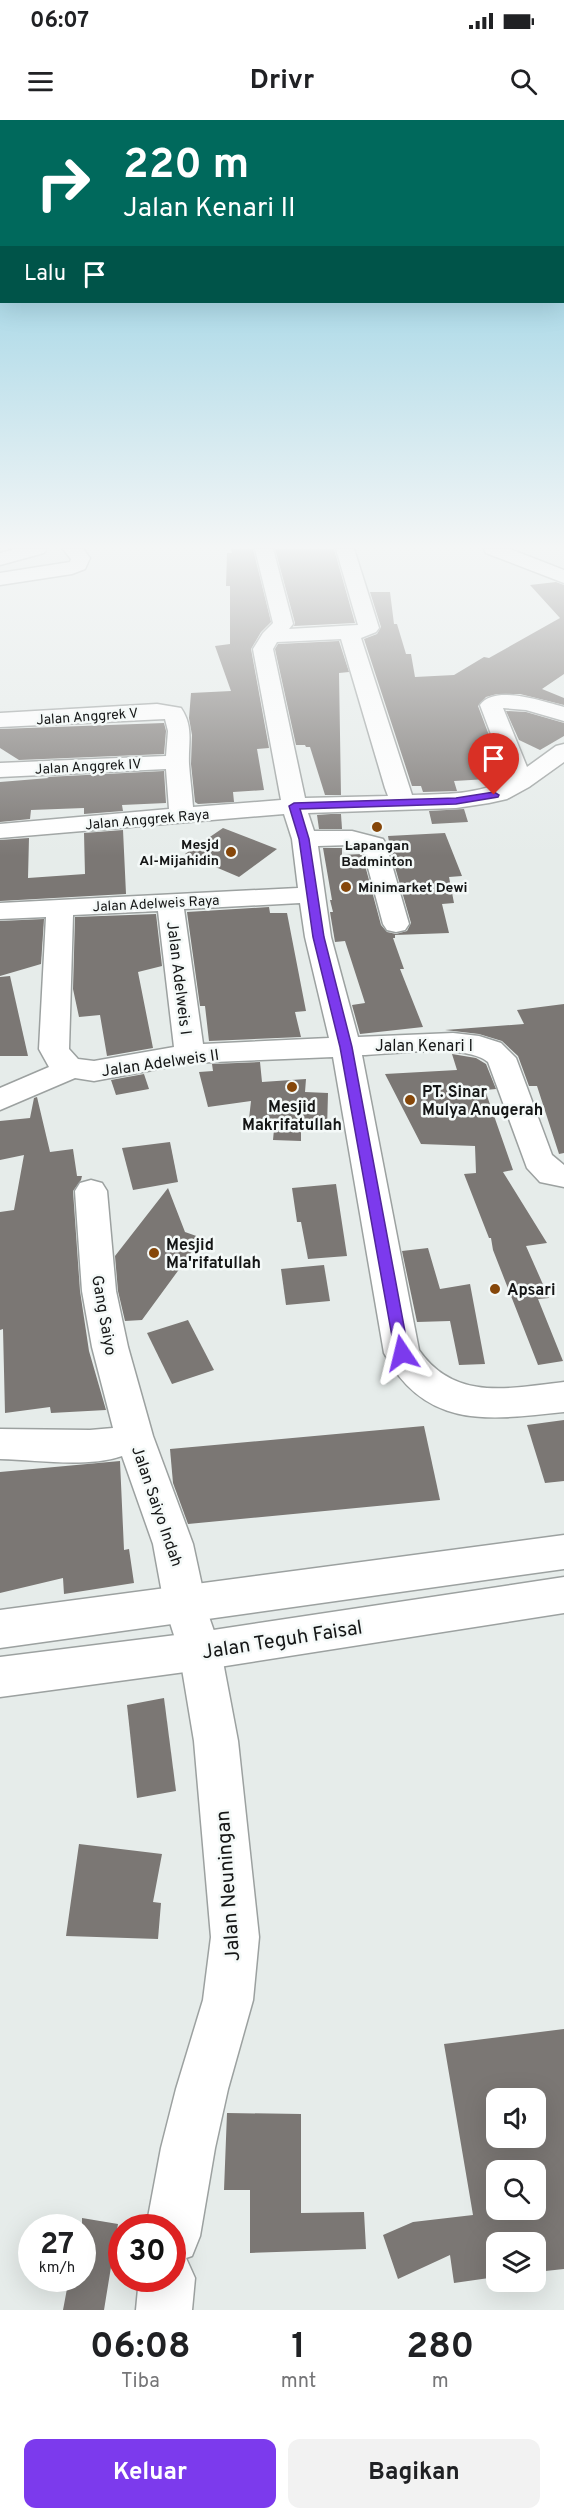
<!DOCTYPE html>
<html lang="id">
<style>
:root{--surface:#fff;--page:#f2f2f2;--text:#202124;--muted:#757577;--accent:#7c3aed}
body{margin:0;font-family:Overpass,sans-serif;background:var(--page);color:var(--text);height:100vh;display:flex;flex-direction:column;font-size:22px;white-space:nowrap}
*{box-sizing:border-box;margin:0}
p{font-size:20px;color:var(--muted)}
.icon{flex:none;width:33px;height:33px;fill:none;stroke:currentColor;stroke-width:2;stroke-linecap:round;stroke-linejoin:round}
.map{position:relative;height:2190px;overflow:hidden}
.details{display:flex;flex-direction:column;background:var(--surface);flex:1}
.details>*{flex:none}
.hud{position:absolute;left:0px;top:0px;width:564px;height:183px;box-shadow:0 6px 24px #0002;background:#00695c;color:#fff;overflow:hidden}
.buttons{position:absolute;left:486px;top:1968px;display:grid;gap:12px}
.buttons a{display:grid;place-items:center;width:60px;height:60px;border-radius:12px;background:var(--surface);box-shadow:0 6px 24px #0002;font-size:30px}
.speed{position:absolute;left:18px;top:2094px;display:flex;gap:12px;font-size:30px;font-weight:700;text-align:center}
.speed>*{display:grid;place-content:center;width:78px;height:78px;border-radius:50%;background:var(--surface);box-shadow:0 6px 24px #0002;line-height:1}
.speed small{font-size:15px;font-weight:400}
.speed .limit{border:9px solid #d22;background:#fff;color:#111}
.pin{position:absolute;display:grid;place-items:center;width:51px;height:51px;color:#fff;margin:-62px -26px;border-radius:50% 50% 50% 0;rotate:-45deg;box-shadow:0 0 6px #0007}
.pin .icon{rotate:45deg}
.me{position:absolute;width:66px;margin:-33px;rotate:350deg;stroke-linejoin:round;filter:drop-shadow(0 0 4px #0008)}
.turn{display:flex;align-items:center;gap:21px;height:126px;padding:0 24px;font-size:27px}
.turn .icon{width:78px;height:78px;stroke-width:2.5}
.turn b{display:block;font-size:42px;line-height:51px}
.then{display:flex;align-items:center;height:57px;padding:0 24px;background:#0003;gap:12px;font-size:22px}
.eta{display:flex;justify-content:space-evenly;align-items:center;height:102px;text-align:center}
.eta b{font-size:36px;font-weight:700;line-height:42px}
.action{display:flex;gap:12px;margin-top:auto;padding:12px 24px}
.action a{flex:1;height:69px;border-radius:12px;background:var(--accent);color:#fff;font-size:24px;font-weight:700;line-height:69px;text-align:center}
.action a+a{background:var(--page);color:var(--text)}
.status{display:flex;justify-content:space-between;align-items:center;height:42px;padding:0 30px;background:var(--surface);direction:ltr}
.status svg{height:16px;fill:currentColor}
header{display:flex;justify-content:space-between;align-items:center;height:78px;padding:0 24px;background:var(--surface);font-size:27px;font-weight:700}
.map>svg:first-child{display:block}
.building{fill:#7b7774;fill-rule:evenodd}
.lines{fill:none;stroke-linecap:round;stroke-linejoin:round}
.minor-casing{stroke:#9ca1a0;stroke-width:3}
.major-casing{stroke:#9ca1a0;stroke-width:3}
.highway-casing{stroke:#9ca1a0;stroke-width:3}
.minor{fill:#fff;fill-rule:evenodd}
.major{fill:#fff;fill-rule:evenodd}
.highway{fill:#fff;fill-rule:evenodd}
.route{fill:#7c3aed;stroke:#51269a;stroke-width:1.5}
.poi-dot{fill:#86470a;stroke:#f4f9f8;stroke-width:2}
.labels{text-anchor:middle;stroke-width:5;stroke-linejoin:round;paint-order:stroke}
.far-street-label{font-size:14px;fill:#151616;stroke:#f4f9f8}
.far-poi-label{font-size:14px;font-weight:bold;fill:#151616;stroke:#f4f9f8;text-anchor:end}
.street-label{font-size:16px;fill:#151616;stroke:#f4f9f8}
.poi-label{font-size:16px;font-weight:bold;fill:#151616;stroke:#f4f9f8;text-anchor:start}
.near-street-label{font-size:20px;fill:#151616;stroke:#f4f9f8}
</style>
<div class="status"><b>06:07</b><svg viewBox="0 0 49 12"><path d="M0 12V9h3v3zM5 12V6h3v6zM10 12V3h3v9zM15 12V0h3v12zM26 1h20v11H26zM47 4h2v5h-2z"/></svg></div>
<header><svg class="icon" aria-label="menu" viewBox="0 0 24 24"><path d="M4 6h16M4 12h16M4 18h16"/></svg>Drivr<svg class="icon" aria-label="search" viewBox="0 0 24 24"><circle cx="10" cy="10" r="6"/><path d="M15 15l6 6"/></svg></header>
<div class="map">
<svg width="564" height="2190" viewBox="0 0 564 2190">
<rect width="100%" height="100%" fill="#e6ecea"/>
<g class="building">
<path d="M231,429H253L271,502L261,512L251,529L269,628L257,629L264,670L233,672L234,682L198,684L195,682L191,644L192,615L189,598L191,573L231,571L215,526L230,524V466H226L227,433H232Z"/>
<path d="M275,429H334L355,503L294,506L295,503Z"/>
<path d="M556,462L564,465V554L542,569L564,578V585L520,574H497L486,577L478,586L505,658L454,661L457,671L423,672L421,666H412L364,519L377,514L381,507L370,472H390L394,504H397L406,534H411L415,557L454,555L484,537L489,538L560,498L530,465Z"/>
<path d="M339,521L349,552L339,553L341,675H325L310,627H306L305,625H296L275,529L278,524Z"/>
<path d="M506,591L526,592L564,603V616L540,630L519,620Z"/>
<path d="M164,603L166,611L164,634L19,640L0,628V609Z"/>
<path d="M164,651L166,683L122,685L123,691L84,694V688L31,690L30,699L0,702V662L49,658L47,657Z"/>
<path d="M464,689L468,702L432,704L429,691Z"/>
<path d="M331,694H341L342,709H319L317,695Z"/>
<path d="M223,708L277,729L239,757L185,734Z"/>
<path d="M123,710L126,774L0,781V720L29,718L28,758L85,754L84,713Z"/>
<path d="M445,713L462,756L449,757L454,783L442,784L449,813L395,815V818H393L404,849H400L423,907L360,914L352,885L365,883L345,821L335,822L330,792H333L330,780H332L323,728H342V735L362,734L381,805L387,812L396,814L407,811L411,803L391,733L388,716Z"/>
<path d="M269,787L270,793H287L306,891L295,892L301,917L209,921L205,886H200L187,792Z"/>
<path d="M156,794L162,846L138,852L153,928L107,936L100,895L79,897L73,869L75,797Z"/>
<path d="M44,799L41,844L0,856V801Z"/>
<path d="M10,856L28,936H0V857Z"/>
<path d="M564,884V1033L559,1034L537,966H529L518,936L502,921L479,914L445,910L524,904L517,890Z"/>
<path d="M452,934L476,938L486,944L496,969L485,970L513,1050L503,1052L547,1123L526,1126L549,1178L538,1179L563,1241L538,1245L493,1130L491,1118H489L464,1054L476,1053L475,1026L421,1024L385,954L457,950Z"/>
<path d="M260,942L262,962L306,959L305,972L328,973L327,1010H301V1021L273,1020L275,999H249L251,981L208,987L199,952L213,951L212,944Z"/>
<path d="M144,954L149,969L116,975L111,960Z"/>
<path d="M37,977L50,1032L73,1029L77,1056H82L81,1060L73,1071L80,1171L89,1231L106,1290L51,1293L50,1287L5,1293L3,1209L0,1210V1092L14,1090L24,1035L0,1040V1001L30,998L34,978Z"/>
<path d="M170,1022L178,1062L133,1070L122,1028Z"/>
<path d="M336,1064L347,1136L308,1139L301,1102H297L292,1068Z"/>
<path d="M168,1068L185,1112L202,1118L142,1200L125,1201L118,1171L115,1136Z"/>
<path d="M428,1128L440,1169L470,1164L485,1244L459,1245L450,1201L417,1202L402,1131Z"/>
<path d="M324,1145L330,1181L286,1185L281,1149Z"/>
<path d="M188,1200L214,1250L172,1264L147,1213Z"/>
<path d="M564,1300V1361L545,1363L527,1305Z"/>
<path d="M424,1306L440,1380L188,1404L173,1363L170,1329Z"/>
<path d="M120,1341L124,1430L129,1429L134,1463L64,1474L63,1458L0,1473V1352Z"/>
<path d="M164,1578L176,1671L137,1678L127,1585Z"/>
<path d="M79,1724L162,1734L153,1782L161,1783L158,1819L66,1816Z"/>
<path d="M564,1909V2149L536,2152V2122H496V2157L454,2163L450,2135L398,2159L383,2115L413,2102L473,2095L444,1924ZM496,1978H536V2018H496ZM496,2050H536V2090H496Z"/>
<path d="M227,1993L301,1994V2093L364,2092L366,2129L250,2133V2070H224Z"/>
<path d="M82,2098L118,2104L104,2190H63L69,2158H82Z"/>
</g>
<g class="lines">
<defs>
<g id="minor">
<path d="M15,429H46L44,433L0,445V433Z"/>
<path d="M63,429H83L90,438L85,449L72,454L0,465V453L70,442L71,439Z"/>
<path d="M255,429H273L293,504L289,509L358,505L336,429H354L379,508L376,512L361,518L412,675C445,674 479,675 508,659L480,585C495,564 544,582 564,587V601L526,590L503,588L527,647L556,626L564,624V642L529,667L507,679L489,683L456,688L308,693L314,711H352L383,719L386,724L409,804L405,810L396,812L387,810L383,804L363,729L351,725L318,726L331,817L358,917L453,913L479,916L501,923L516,938L552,1035L564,1045V1067L540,1062L527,1048L488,942C465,923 393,934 362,935L419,1230C455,1282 510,1268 564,1262V1292C489,1300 425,1310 384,1233L333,937L190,943L94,961L75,958L0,990V968L49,947L39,929L46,797L0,799V783L298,768L292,719L284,694L0,718V704L169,689L166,649L0,657V643L166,636L168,611L165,599L0,607V593L157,584L181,588C194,607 188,623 189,644C190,658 192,673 193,687L281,680L253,529L263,513L273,503ZM341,519L385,668L388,676L305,678L273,529L277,522ZM300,783L305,817L329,918L203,924L184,789ZM158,791L174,927L94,941L78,939L69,929L73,795Z"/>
<path d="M484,429H510L564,450V463L486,433Z"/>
<path d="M91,1060L102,1063L107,1071L116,1171L128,1227L153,1316L193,1424L206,1484L200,1497L185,1502L170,1497L164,1484L153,1424L122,1336C87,1348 37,1340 0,1339V1309L90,1310L113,1308L92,1227L82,1171L75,1071L80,1063Z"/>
</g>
<path id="major" d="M185,1466L200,1471L221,1531L238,1621L259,1817L253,1880L228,1969L215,2028L200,2116L192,2136L186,2138L195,2158L192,2190H136L139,2158H172V2108H146L161,2028L176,1969L203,1880L211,1817L194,1621L179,1531L164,1484L170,1471Z"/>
<g id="highway">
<path d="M564,1415V1449L0,1528V1490Z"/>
<path d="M564,1457V1493L200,1550L0,1577V1537L200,1512Z"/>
</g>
</defs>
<use href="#minor" class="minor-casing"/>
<use href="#major" class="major-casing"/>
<use href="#highway" class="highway-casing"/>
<use href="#minor" class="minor"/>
<use href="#major" class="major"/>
<use href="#highway" class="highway"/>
</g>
<linearGradient id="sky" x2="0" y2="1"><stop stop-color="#7bc6de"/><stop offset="0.58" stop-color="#f4f6f6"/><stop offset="1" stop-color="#f4f6f6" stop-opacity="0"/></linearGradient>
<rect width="564" height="736" fill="url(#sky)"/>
<path class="route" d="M494,672L499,675L498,677L456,684L300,689L309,719L324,817L352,927L409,1233L407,1237H397L395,1233L340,927L313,817L299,719L289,686L294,683L456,678Z"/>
<g class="poi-dot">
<circle cx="377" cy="707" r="6"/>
<circle cx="231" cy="732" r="6"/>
<circle cx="346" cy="767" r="6"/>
<circle cx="292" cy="967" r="6"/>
<circle cx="410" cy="980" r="6"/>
<circle cx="154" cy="1133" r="6"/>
<circle cx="495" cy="1169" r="6"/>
</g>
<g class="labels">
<g class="far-street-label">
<text transform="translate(87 596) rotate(-4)" y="5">Jalan Anggrek V</text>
<text transform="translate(88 646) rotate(-3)" y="5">Jalan Anggrek IV</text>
<text transform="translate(147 699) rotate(-5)" y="5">Jalan Anggrek Raya</text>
<text transform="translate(156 783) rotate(-3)" y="5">Jalan Adelweis Raya</text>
</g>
<g class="far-poi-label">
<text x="219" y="729">Mesjd<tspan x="219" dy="16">Al-Mijahidin</tspan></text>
<text x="377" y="730" text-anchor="middle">Lapangan<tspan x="377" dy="16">Badminton</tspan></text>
<text x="358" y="772" text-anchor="start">Minimarket Dewi</text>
</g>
<g class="street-label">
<text transform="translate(180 858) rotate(83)" y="6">Jalan Adelweis I</text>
<text x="424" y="931">Jalan Kenari I</text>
<text transform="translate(160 942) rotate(-8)" y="6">Jalan Adelweis II</text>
<text transform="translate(105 1195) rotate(80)" y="6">Gang Saiyo</text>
<text transform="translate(158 1386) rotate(71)" y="6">Jalan Saiyo Indah</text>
</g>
<g class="poi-label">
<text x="422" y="977">PT. Sinar<tspan x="422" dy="18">Mulya Anugerah</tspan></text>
<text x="292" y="992" text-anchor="middle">Mesjid<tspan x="292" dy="18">Makrifatullah</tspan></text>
<text x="166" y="1130">Mesjid<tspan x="166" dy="18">Ma'rifatullah</tspan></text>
<text x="507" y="1175">Apsari</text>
</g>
<g class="near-street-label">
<text transform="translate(282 1519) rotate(-9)" y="7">Jalan Teguh Faisal</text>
<text transform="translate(227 1766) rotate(-94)" y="7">Jalan Neuningan</text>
</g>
</g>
</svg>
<div class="buttons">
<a><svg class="icon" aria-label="sound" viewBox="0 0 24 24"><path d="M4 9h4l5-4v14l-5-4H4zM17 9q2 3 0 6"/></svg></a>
<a><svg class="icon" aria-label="search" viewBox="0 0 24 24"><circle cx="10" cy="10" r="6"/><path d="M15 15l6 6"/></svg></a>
<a><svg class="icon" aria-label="layers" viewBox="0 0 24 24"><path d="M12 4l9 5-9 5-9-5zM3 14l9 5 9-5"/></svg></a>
</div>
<div class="speed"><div>27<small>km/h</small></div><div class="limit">30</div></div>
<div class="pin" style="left:494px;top:675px;background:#d93025"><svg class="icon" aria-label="arrive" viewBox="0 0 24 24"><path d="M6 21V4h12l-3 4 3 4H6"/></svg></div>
<svg class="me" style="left:402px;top:1233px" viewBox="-20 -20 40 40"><path d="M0-17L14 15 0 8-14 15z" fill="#7c3aed" stroke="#fff" stroke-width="4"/></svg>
<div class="hud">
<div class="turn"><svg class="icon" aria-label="right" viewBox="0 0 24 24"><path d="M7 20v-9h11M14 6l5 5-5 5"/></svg><div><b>220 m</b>Jalan Kenari II</div></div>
<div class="then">Lalu<svg class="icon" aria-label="arrive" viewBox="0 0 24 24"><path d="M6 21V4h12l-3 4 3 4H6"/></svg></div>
</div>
</div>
<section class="details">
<div class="eta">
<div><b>06:08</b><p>Tiba</p></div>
<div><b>1</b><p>mnt</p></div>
<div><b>280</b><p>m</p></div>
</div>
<div class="action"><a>Keluar</a><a>Bagikan</a></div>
</section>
